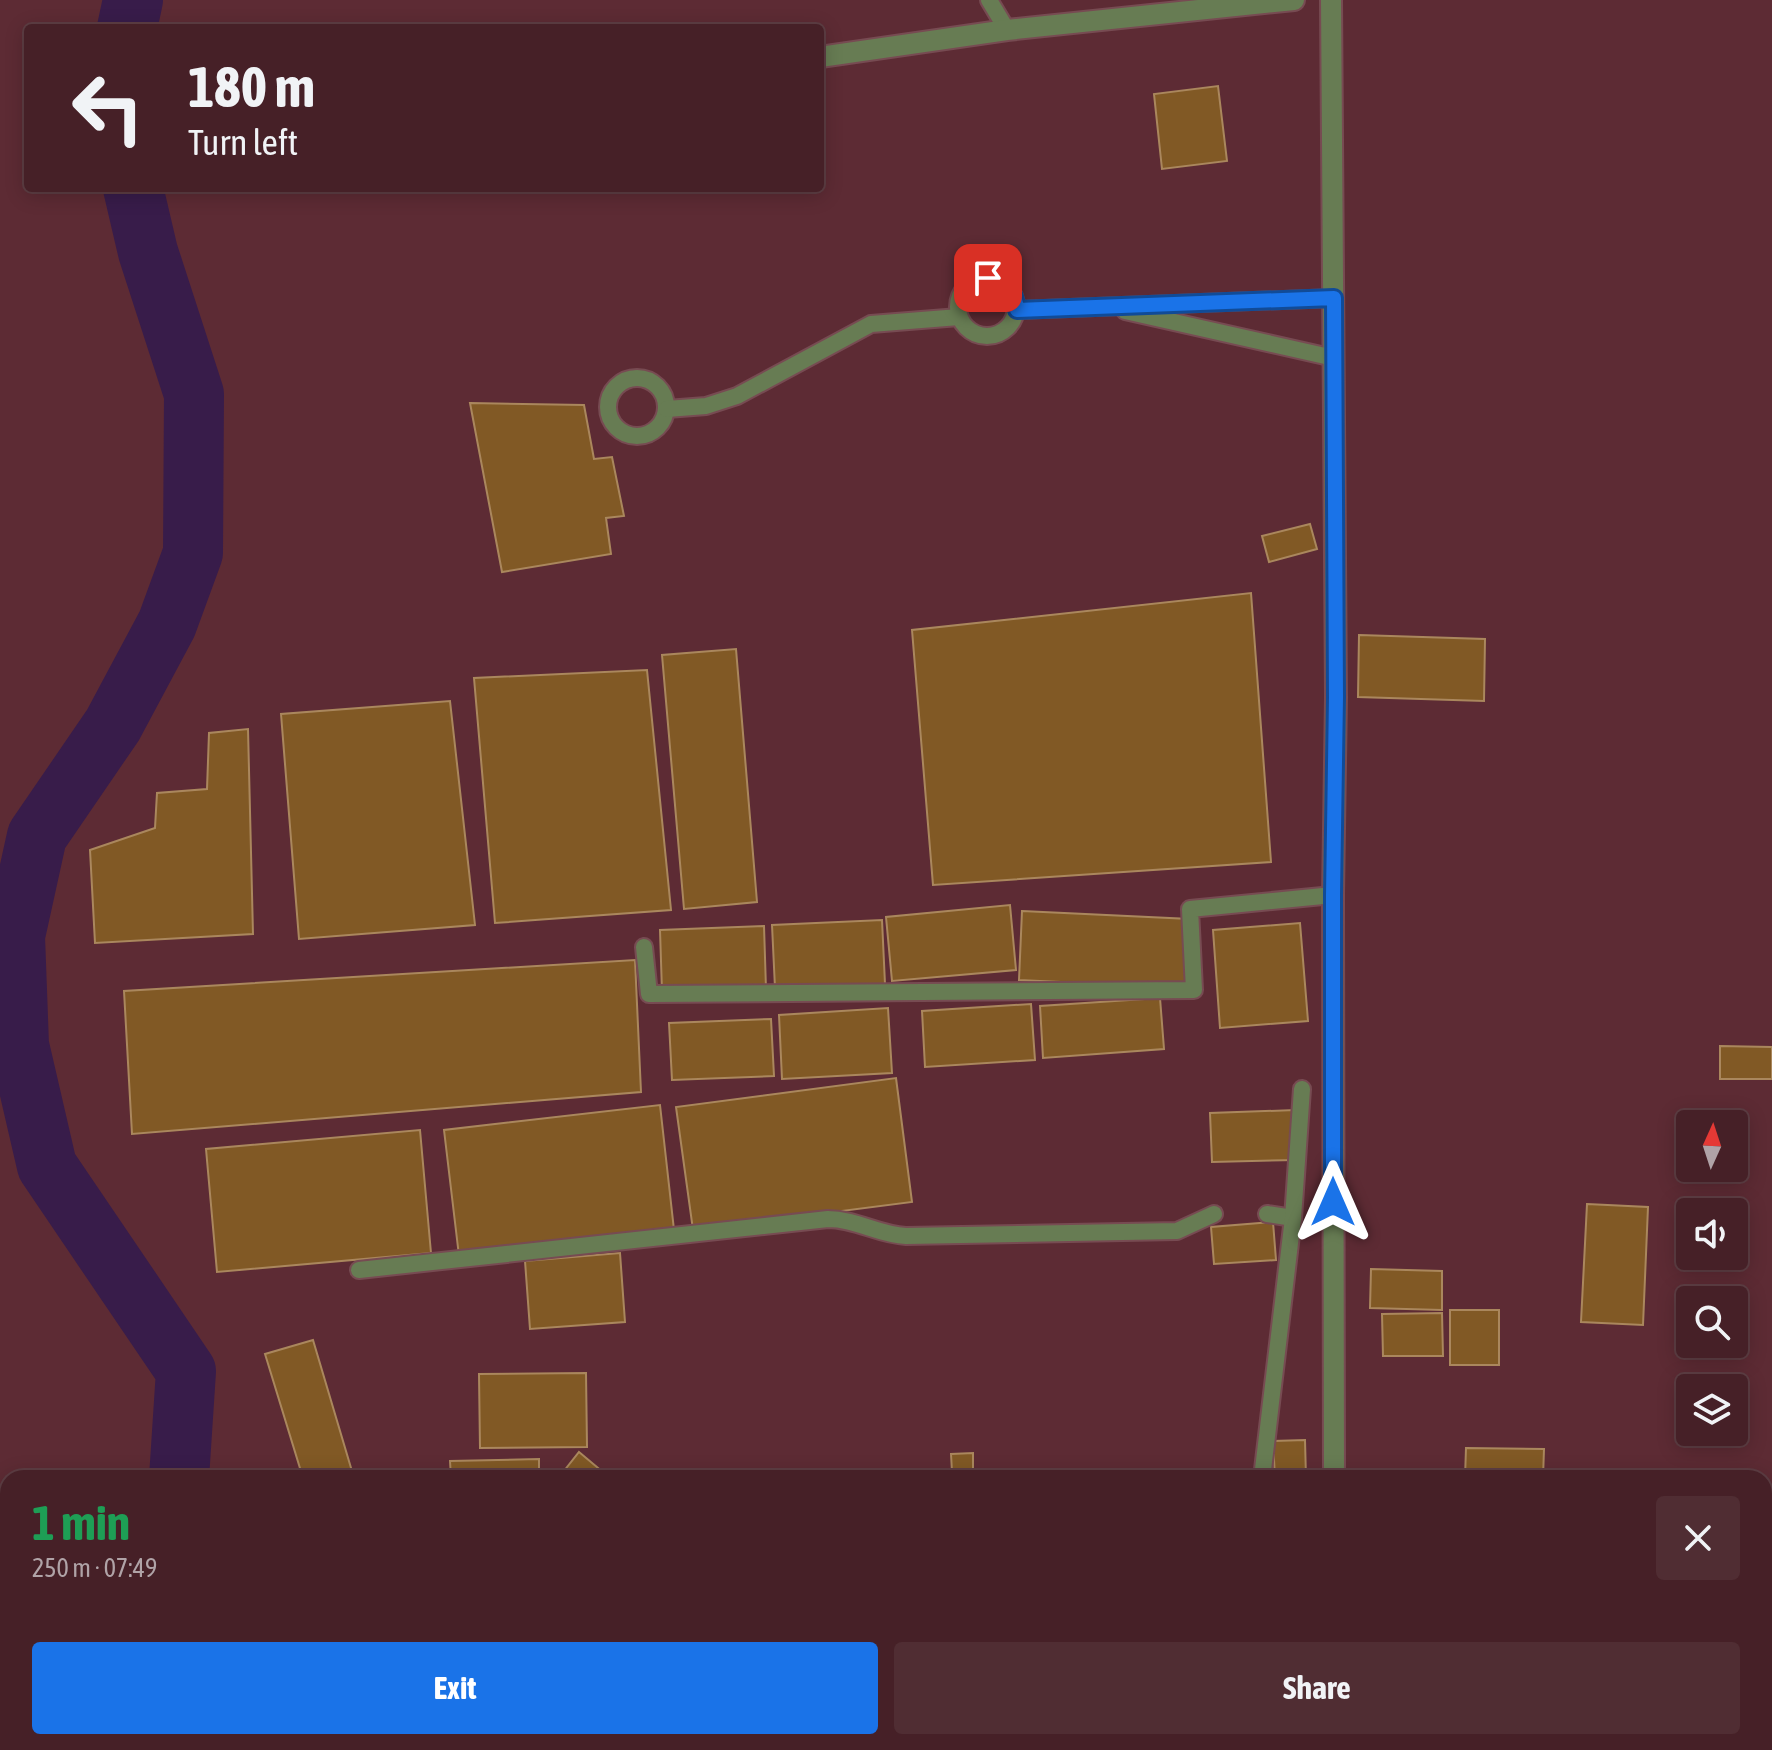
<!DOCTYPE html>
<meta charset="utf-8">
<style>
:root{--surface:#462027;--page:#502d33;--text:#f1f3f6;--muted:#b0a3a7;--line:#5e3e44;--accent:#1a73e8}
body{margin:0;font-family:"Asap Condensed",sans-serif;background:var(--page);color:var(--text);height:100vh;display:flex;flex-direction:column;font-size:30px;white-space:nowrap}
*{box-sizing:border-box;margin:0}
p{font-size:26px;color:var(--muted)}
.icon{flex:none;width:44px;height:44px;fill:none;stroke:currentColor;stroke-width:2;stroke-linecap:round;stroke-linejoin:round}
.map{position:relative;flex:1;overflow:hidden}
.sheet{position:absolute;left:0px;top:1470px;width:1772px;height:280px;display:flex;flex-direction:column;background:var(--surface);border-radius:24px 24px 0 0;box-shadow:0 4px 20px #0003,0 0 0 2px var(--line)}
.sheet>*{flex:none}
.guide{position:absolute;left:24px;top:24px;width:800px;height:168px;border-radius:8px;box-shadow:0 4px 20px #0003,0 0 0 2px var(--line);background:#462027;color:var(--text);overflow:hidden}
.needle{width:52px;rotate:3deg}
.buttons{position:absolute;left:1676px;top:1110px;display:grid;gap:16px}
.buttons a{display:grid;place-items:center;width:72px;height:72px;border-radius:8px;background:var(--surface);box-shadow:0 4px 20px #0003,0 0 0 2px var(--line);font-size:40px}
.pin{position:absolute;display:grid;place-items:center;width:68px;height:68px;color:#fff;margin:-34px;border-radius:16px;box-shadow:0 4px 12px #0006}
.me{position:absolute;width:88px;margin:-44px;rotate:0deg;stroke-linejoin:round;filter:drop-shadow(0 0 6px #0008)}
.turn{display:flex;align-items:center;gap:28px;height:168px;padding:0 32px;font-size:36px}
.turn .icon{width:104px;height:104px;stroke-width:2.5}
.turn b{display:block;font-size:56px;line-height:68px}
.round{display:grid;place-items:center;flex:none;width:84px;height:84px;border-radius:8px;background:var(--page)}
.headline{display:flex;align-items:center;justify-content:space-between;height:136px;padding:0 32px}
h1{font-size:48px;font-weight:700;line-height:60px;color:#1e9e55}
.action{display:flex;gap:16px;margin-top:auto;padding:16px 32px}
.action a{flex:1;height:92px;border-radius:8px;background:var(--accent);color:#fff;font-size:32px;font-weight:700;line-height:92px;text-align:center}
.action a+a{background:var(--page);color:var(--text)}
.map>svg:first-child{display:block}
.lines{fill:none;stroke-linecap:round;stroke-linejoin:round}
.river{stroke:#381c4a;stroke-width:60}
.building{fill:#815925;stroke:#aa875d;stroke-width:2}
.lane-casing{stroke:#774b52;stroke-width:20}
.street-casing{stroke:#774b52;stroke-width:24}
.lane{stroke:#677c53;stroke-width:16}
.street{stroke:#677c53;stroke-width:20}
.route-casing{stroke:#114b97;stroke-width:20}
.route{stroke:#1a73e8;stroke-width:14}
</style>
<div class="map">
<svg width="1772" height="1750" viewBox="0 0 1772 1750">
<rect width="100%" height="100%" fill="#5d2b34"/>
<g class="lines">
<g class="river">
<path d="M127,28L133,0"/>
<path d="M133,188L148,252L194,394L193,553L167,624L113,725L37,836L15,936L19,1045L47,1166L186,1371L179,1478"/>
<path d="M133,1750L135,1742"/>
</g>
</g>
<g class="building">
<path d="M1218,86L1227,161L1162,169L1154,94Z"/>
<path d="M470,403L584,405L594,459L612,457L624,516L606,518L611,554L502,572Z"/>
<path d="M1310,524L1317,549L1269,562L1262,536Z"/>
<path d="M1251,593L1271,862L933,885L912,630Z"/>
<path d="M1359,635L1485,639L1484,701L1358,697Z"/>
<path d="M736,649L757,902L684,909L662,655Z"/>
<path d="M647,670L671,910L495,923L474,678Z"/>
<path d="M450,701L475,925L299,939L281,714Z"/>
<path d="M248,729L253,934L95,943L90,850L155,828L157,793L207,789L209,733Z"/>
<path d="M1010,905L1016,970L892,981L886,917Z"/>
<path d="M1022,911L1190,919L1187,988L1019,980Z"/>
<path d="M882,920L885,984L775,988L772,925Z"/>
<path d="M1300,923L1308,1021L1220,1028L1213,930Z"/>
<path d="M764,926L766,989L662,992L660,930Z"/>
<path d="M635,960L641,1092L132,1134L124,991Z"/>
<path d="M1160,998L1164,1049L1043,1058L1040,1006Z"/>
<path d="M1031,1004L1035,1060L925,1067L922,1011Z"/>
<path d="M888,1008L892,1073L782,1079L779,1015Z"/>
<path d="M771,1019L774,1076L672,1080L669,1023Z"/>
<path d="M1720,1046L1772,1047V1079H1720Z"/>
<path d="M896,1078L912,1202L693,1230L676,1107Z"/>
<path d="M660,1105L674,1230L459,1256L444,1130Z"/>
<path d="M1295,1110L1296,1160L1212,1162L1210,1113Z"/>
<path d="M420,1130L431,1253L217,1272L206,1149Z"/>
<path d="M1587,1204L1648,1207L1643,1325L1581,1322Z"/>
<path d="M1273,1222L1276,1260L1214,1264L1211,1227Z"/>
<path d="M620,1253L625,1322L530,1329L525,1261Z"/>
<path d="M1371,1269L1442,1271V1310L1370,1308Z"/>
<rect x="1450" y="1310" width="49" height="55"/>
<path d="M1442,1313L1443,1356H1383L1382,1314Z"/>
<path d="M313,1340L354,1478H303L265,1354Z"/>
<path d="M586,1373L587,1447L480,1448L479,1374Z"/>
<path d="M1305,1440L1306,1478H1275L1273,1441Z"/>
<path d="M1466,1448L1544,1449L1543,1478H1465Z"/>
<path d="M579,1452L610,1478H563L560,1476Z"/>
<path d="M973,1453V1471L952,1472L951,1454Z"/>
<path d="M539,1459V1478H451L450,1461Z"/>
<path d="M0,1621L8,1622V1665L0,1664Z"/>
<path d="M255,1742H369V1748L254,1746Z"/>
<path d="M412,1742H466L467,1750H412Z"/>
<path d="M1173,1742H1227L1232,1750H1178Z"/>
<path d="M1436,1742H1505V1750H1437Z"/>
</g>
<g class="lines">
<defs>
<g id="lane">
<path d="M989,0L1007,30"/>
<circle cx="987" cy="307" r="29"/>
<path d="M1017,310L1334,298"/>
<path d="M1125,311L1334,358"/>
<circle cx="637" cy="407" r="29"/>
<path d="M667,409L706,406L737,396L871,324L959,317"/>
<path d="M644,947L649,994L1194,990L1190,909L1333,895"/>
<path d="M1267,1214L1293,1218"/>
<path d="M359,1270L828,1219C856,1219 879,1235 906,1236L1177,1231L1214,1214"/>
<path d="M1262,1478L1293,1218L1302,1089"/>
<path d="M1230,1742L1234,1750"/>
<path d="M1141,1750L1154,1742"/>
</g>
<g id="street">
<path d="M1331,0L1336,697L1333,895L1334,1478"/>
<path d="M820,57L1007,30L1294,0"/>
<path d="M1321,1750L1322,1742"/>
</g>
</defs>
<use href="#lane" class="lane-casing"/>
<use href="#street" class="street-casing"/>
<use href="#lane" class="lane"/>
<use href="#street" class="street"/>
</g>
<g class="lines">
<defs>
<path id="route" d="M988,278C1007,281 1015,291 1017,310L1334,298L1336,697L1333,895V1202"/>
</defs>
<use href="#route" class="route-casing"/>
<use href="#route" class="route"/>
</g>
</svg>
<div class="buttons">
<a><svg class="needle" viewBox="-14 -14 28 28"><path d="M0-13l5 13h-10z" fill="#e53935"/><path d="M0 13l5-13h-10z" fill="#b0a3a7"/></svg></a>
<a><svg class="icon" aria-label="sound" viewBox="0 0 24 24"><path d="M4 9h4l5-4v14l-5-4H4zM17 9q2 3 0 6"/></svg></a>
<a><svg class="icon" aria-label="search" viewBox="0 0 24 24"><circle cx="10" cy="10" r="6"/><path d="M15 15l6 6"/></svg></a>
<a><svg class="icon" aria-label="layers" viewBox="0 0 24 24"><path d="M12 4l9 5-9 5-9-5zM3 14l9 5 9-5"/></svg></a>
</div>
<div class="pin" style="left:988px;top:278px;background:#d93025"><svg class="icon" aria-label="arrive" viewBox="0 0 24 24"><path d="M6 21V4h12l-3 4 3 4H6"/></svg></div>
<svg class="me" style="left:1333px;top:1202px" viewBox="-20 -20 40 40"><path d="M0-17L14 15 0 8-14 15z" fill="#1a73e8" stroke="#fff" stroke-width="4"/></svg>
<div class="guide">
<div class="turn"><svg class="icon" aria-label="left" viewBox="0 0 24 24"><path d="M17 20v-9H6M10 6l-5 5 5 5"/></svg><div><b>180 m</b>Turn left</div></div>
</div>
<section class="sheet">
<div class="headline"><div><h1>1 min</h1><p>250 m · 07:49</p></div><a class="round"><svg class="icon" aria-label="close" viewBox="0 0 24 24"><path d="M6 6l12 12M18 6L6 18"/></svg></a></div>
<div class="action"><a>Exit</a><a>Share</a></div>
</section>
</div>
